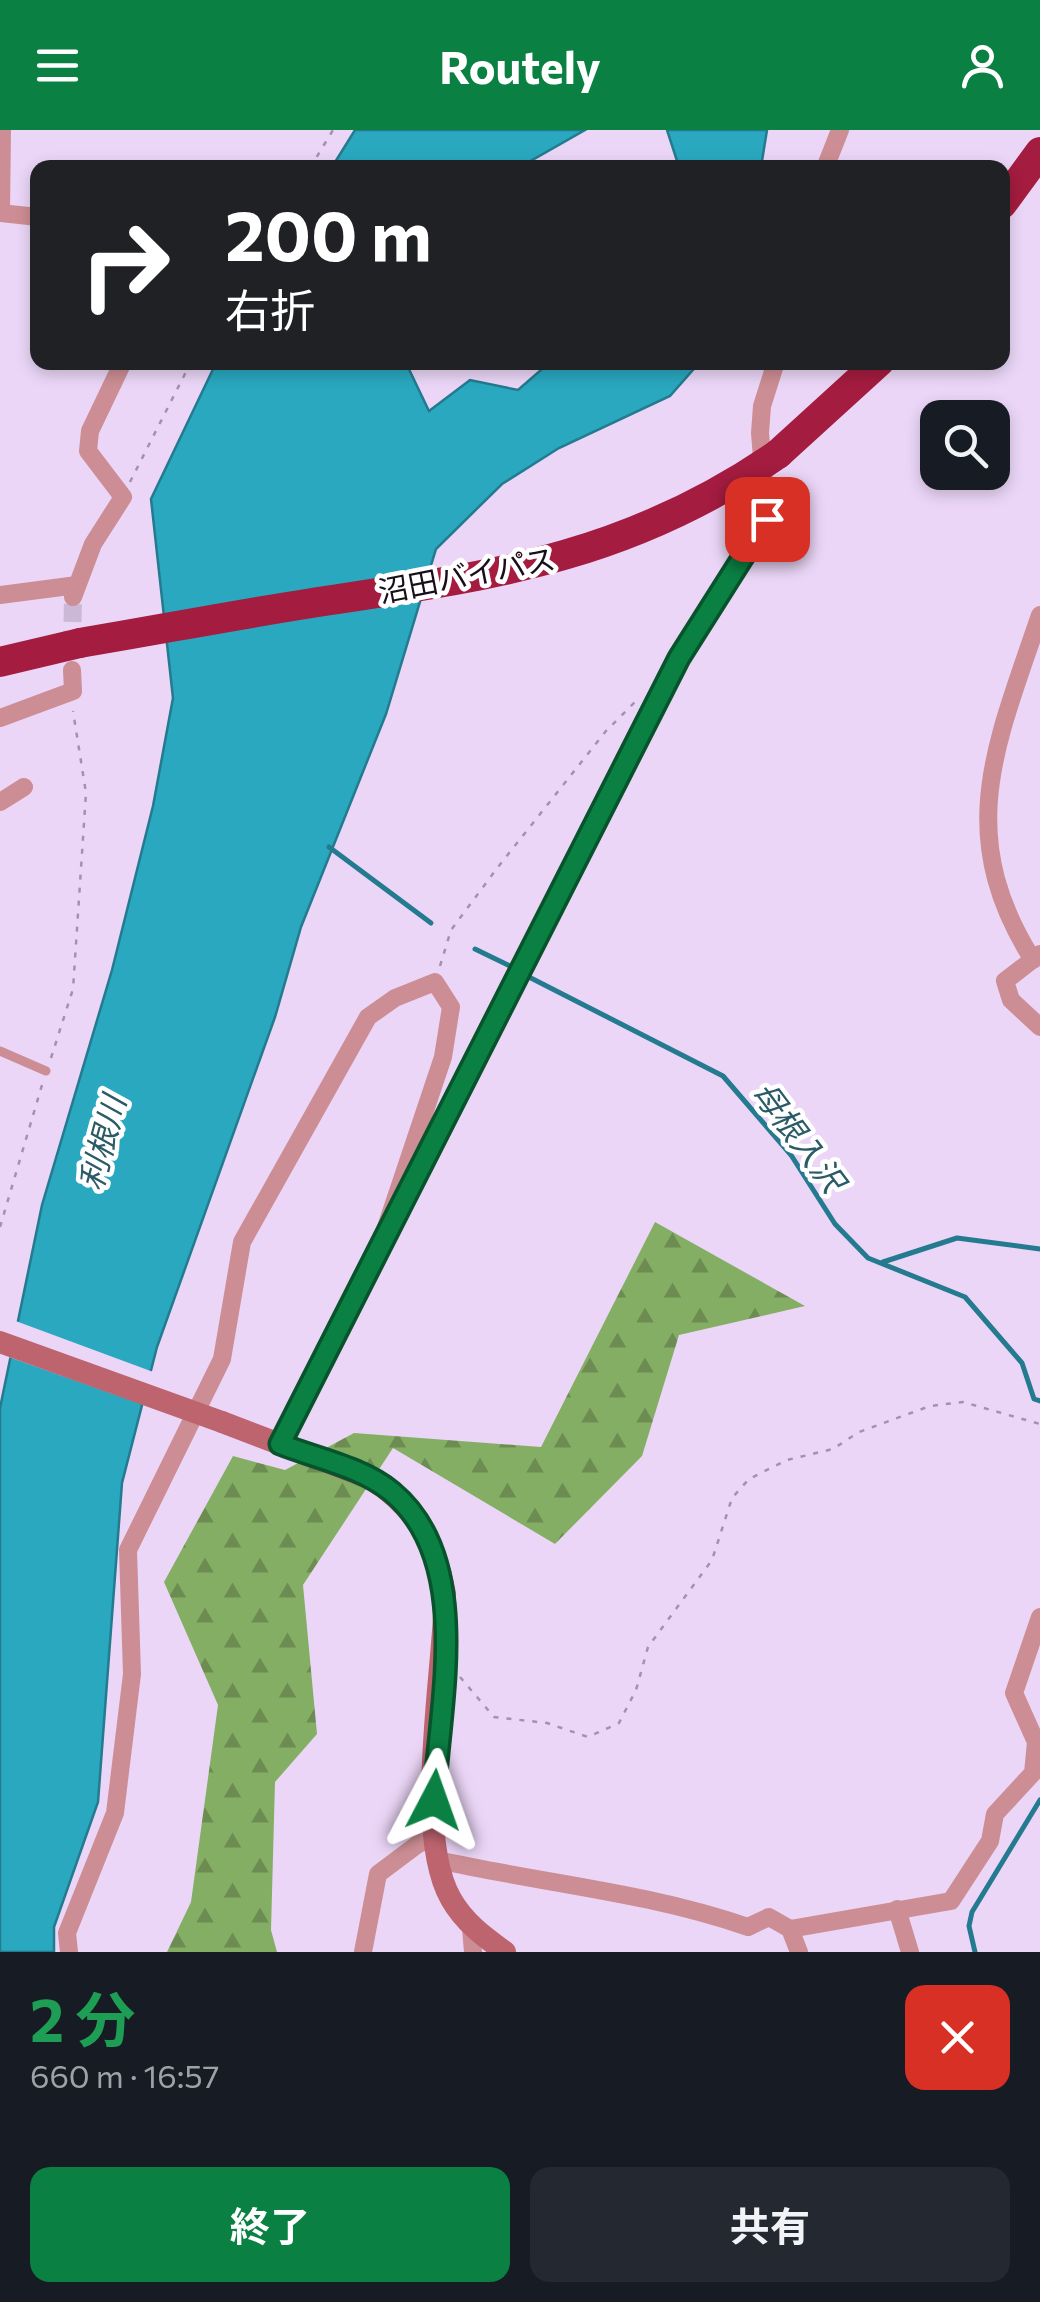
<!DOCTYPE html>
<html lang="ja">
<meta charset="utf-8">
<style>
:root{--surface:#171b24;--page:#242831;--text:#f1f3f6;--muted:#9ea1a6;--accent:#0b8043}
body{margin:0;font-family:Commissioner,"Noto Sans JP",sans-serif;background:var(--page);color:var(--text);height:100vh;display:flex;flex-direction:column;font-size:38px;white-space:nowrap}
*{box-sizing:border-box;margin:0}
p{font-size:32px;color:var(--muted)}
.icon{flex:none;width:55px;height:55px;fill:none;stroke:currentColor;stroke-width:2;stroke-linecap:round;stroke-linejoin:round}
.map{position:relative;height:1822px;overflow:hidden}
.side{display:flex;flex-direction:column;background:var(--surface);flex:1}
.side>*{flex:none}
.banner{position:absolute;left:30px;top:30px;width:980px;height:210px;border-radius:20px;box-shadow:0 5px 15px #0003;background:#202124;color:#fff;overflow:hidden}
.controls{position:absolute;left:920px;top:270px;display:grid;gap:20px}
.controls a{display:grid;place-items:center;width:90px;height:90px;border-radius:20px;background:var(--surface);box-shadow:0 5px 15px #0003;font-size:50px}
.pin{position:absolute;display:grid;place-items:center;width:85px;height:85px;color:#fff;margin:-42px;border-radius:20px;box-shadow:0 5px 15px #0006}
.me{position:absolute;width:110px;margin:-55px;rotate:4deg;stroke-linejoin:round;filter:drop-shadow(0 0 8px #0008)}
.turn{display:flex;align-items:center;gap:35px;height:210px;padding:0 30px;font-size:45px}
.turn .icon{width:130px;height:130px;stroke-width:2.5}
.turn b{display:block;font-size:70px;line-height:85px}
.round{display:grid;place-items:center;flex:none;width:105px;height:105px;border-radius:20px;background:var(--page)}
.headline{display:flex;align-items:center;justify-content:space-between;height:170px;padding:0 30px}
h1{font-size:60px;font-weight:700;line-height:75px;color:#1e9e55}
.cta{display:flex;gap:20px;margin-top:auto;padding:20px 30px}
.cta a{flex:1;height:115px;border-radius:20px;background:var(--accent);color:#fff;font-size:40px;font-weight:700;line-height:115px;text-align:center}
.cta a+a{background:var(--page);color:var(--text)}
header{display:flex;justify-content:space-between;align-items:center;height:130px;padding:0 30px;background:var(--accent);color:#fff;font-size:45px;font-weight:700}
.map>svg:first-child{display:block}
.forest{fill:url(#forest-firs)}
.water{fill:#29a8c0;stroke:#247a8e;stroke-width:2.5}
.pier{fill:#ebd6f7}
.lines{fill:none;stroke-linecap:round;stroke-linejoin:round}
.stream{stroke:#247a8e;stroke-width:5}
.street-tunnel{stroke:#cbb8d6;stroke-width:18;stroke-dasharray:18 9;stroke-linecap:butt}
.path{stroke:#a292ab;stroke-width:2.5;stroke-dasharray:5 8;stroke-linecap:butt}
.lane{stroke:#cc8e94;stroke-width:9}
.street{stroke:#cc8e94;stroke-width:18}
.secondary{stroke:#bd646f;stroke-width:22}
.highway{stroke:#a41c3f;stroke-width:30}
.secondary-bridge{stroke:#bd646f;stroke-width:22}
.highway-bridge{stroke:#a41c3f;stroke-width:30}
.route-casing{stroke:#07532c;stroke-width:25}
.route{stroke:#0b8043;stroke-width:18}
.labels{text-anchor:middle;stroke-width:9;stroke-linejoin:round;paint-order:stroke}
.street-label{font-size:30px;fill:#17101b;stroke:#fff}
.water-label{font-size:32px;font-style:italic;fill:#2a5b66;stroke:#fff}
</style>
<header><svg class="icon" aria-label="menu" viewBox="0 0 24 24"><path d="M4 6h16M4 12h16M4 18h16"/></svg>Routely<svg class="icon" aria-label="person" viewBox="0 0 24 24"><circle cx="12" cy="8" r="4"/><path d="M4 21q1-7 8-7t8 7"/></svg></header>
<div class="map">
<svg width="1040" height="1822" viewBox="0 0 1040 1822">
<defs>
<pattern id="forest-firs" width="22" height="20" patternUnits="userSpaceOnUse" patternTransform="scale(2.5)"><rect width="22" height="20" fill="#85ae65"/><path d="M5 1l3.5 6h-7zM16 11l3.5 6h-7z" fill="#6c8c52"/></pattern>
</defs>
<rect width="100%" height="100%" fill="#ebd6f7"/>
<path class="forest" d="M655,1092L805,1176L679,1205L642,1326L555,1414L393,1318L303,1455L317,1604L275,1652L271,1800L277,1822H167L191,1772L218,1575L164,1452L233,1326L285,1340L354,1303L541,1317Z"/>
<g class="water">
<path d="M355,0H585L520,37H332Z"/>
<path d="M667,0H767L761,37H679Z"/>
<path d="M216,233H406L429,281L470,250L518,260L549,233H699L670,266L559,318L502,354L436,419L386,584L301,797L275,887L157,1217L122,1353L98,1672L54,1797V1822H0V1278L42,1075L112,840L153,676L173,568L151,369Z"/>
</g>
<path class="pier" d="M13,1190L156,1243L147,1276L6,1226Z"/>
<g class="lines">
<g class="stream">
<path d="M329,717L431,793"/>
<path d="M475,819L516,839"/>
<path d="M525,845L723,946L791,1025L835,1094L868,1128L965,1167L1022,1233L1034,1269L1040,1271"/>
<path d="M883,1132L957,1108L1040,1119"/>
<path d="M975,1822L969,1796L972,1782L1040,1670"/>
</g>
<path class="street-tunnel" d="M72,519L73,467"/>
<g class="path">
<path d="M310,38L333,0"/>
<path d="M130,352L191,232"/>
<path d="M440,836L451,800L498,737L606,601L639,568"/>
<path d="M51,928L73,859L86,663L73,581"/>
<path d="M0,1097L42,955"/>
<path d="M460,1547L494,1587L547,1593L588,1607L619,1593L636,1560L648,1517L712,1430L732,1368L749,1349L787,1330L833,1319L859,1302L930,1276L963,1272L1040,1294"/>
</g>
<path class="lane" d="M0,921L46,941"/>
<g class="street">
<path d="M825,38L840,0"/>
<path d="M0,83L38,87"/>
<path d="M1,83L2,0"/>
<path d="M0,465L77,455"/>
<path d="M73,467L93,414L123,367L88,321L90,301L123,232"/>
<path d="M0,588L73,561L72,540"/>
<path d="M0,672L24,657"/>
<path d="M1040,824L1005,851L1011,870L1040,897"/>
<path d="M1033,830C953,704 996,615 1040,485"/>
<path d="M402,1073L679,528L767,389L760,303L762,276L776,232"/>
<path d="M279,1314L381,1114"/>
<path d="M438,1730C541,1753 647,1762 748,1797L769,1787L790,1799L799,1822"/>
<path d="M897,1779L910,1822"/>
<path d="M471,1798L473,1822"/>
<path d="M790,1799L951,1771L990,1711L995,1684L1033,1643L1036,1612L1014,1563L1040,1487"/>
<path d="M69,1822L67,1803L115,1683L132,1544L128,1420L222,1229L242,1112L368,887L395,868L435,852L451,877L443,927L378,1121"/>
<path d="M363,1822L378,1744L418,1714L434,1708"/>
</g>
<path class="secondary" d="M222,1292L371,1349C415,1377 436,1414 445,1464C444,1542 413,1703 451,1769C464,1792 483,1806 505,1822"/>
<g class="highway">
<path d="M1002,74L1040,22"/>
<path d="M778,324L879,232"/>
<path d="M0,532L80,513"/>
</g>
<path class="secondary-bridge" d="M0,1212L222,1292"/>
<path class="highway-bridge" d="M80,513C157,500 235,485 312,473C489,446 626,429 778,324"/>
</g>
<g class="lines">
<defs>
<path id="route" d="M434,1670C439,1575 475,1431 392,1362C362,1337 315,1328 280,1314L679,528L767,389"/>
</defs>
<use href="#route" class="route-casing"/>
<use href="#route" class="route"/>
</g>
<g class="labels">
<g class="street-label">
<text transform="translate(467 446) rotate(-11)" y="10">沼田バイパス</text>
</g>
<g class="water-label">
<text transform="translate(798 1007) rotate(53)" y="11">母根入沢</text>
<text transform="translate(103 1013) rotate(-75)" y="11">利根川</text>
</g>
</g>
</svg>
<div class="controls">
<a><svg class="icon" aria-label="search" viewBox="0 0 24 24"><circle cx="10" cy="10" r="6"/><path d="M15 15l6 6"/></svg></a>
</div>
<div class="pin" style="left:767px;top:389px;background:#d93025"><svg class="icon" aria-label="arrive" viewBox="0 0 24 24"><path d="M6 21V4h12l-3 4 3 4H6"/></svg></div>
<svg class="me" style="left:434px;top:1670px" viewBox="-20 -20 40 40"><path d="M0-17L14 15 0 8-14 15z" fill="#0b8043" stroke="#fff" stroke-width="4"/></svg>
<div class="banner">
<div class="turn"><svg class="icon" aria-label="right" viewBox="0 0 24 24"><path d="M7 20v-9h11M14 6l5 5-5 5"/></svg><div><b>200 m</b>右折</div></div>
</div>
</div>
<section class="side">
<div class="headline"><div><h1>2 分</h1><p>660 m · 16:57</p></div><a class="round" style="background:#d93025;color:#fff"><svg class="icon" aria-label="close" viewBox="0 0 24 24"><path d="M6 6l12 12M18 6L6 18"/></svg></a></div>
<div class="cta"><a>終了</a><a>共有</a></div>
</section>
